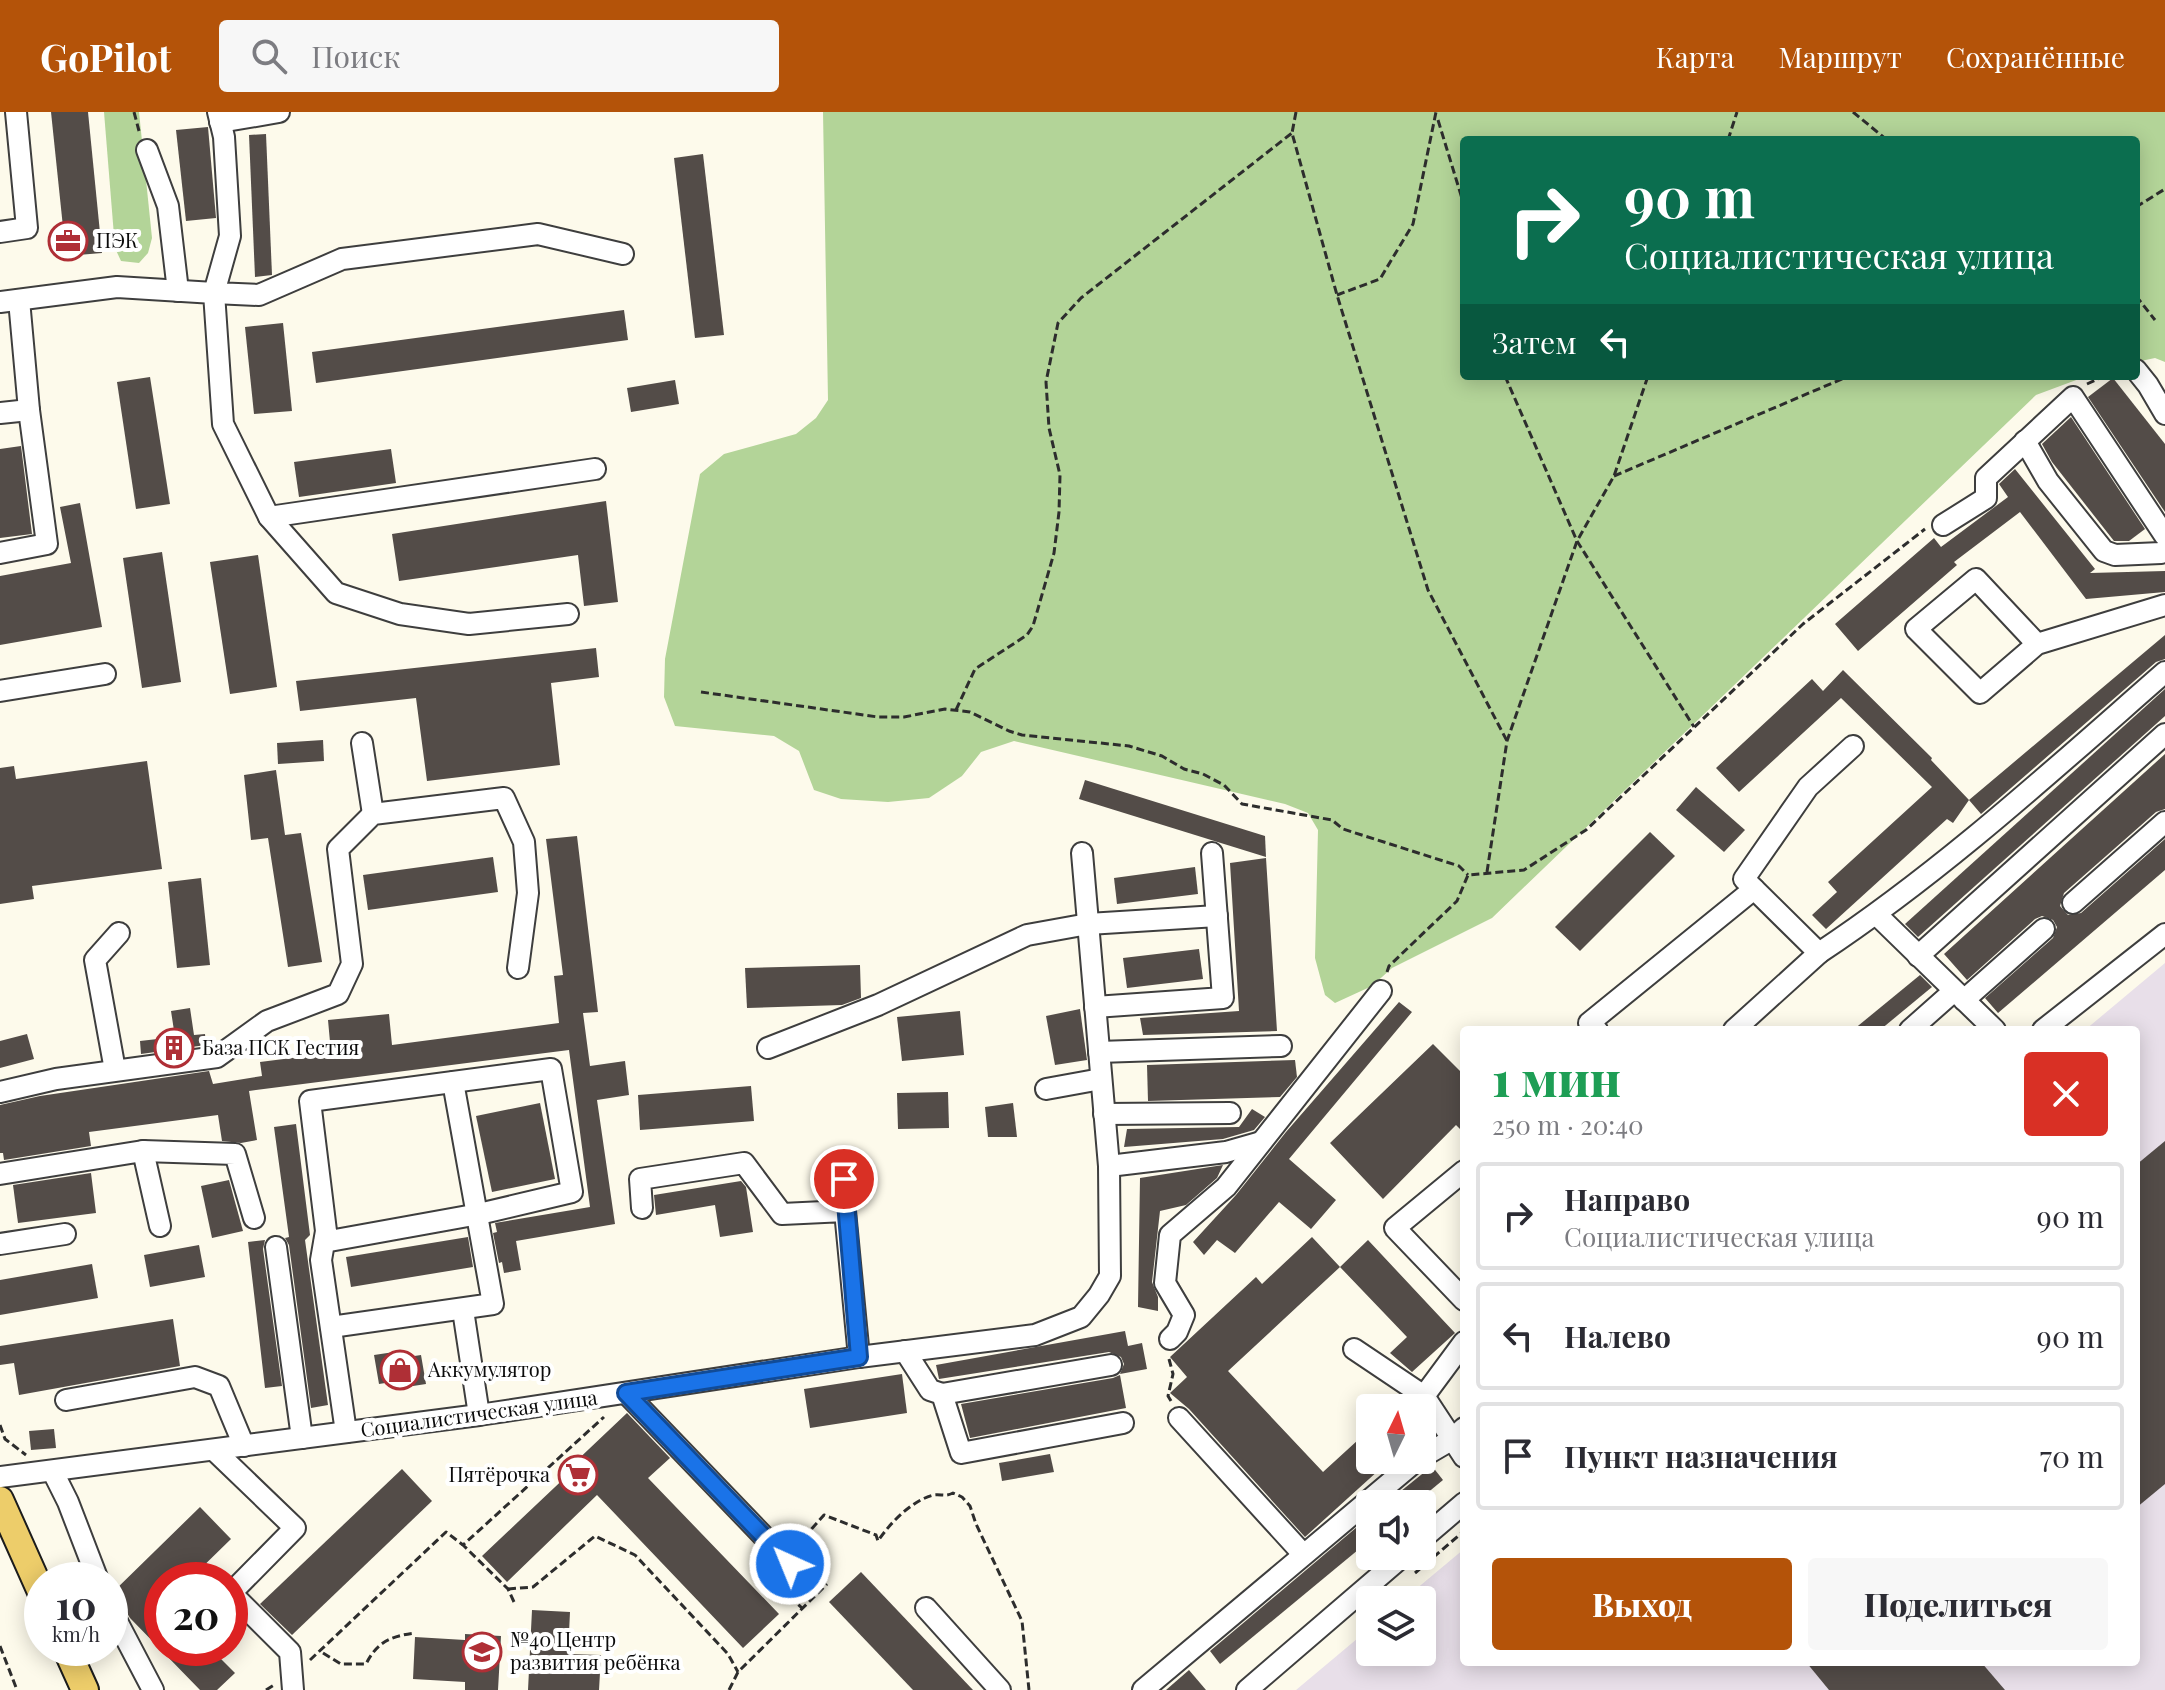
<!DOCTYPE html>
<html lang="ru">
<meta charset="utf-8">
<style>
:root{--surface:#fff;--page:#f7f7f7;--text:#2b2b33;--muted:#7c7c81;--line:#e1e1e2;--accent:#b45309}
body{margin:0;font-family:"Playfair Display",serif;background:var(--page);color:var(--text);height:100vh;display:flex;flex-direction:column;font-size:30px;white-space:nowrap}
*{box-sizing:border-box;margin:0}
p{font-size:26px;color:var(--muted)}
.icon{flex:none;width:44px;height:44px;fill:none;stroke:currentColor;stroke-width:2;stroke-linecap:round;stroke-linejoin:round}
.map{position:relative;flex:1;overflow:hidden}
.drawer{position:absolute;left:1460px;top:914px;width:680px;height:640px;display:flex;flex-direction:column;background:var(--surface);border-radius:8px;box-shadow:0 4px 20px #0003}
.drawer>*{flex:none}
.hud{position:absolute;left:1460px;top:24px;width:680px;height:244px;border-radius:8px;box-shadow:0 4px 20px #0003;background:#0b6e4f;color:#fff;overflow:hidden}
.needle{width:52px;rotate:5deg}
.tools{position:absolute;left:1356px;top:1282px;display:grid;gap:16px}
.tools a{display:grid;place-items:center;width:80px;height:80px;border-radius:8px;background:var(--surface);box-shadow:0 4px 20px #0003;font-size:40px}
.speed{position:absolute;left:24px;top:1450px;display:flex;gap:16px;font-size:40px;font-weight:700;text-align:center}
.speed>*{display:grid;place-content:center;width:104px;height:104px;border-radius:50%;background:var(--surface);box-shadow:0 4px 20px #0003;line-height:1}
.speed small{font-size:20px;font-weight:400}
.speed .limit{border:12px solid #d22;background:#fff;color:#111}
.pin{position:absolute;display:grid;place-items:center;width:68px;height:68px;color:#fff;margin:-34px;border:4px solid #fff;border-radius:50%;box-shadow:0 2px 8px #0007}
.me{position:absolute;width:88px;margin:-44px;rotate:316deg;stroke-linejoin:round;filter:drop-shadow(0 0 6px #0008)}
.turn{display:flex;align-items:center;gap:28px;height:168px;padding:0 32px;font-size:36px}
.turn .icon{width:104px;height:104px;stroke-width:2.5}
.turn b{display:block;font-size:56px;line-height:68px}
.then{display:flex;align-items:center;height:76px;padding:0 32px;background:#0003;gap:16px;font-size:30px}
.round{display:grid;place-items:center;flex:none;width:84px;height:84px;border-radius:8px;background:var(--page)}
.overview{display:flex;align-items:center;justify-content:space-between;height:136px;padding:0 32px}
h1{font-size:48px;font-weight:800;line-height:60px;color:#1e9e55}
.primary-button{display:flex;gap:16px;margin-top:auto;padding:16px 32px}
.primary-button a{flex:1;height:92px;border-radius:8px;background:var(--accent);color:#fff;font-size:32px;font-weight:800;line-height:92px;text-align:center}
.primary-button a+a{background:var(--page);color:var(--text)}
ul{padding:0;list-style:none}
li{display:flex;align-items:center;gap:24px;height:108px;margin:0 16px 12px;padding:0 16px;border:4px solid var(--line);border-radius:8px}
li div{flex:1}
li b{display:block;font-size:30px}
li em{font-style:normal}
header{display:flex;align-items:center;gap:48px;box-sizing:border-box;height:112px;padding:0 40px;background:var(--accent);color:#fff}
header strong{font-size:38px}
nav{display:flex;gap:44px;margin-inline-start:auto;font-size:28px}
.search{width:560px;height:72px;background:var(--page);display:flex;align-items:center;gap:20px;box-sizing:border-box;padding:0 28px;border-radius:8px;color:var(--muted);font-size:30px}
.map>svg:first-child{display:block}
.industrial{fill:#e8dfe9}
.forest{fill:#b3d498}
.building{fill:#534c48}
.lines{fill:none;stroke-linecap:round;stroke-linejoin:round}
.minor-casing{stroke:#3e3e3e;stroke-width:24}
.major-casing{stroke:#1c1c1c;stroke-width:30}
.path{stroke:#2d2d2d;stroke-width:3;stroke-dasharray:8 4;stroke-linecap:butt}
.minor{stroke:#fff;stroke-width:20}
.major{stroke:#edcd6a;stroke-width:26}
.route-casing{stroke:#114b97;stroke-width:20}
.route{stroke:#1a73e8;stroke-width:14}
.labels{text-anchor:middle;stroke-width:8;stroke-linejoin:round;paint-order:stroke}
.poi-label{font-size:20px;fill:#0b0b0b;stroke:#fff;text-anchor:start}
.street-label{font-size:20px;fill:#0b0b0b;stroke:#fff}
</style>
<header>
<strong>GoPilot</strong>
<div class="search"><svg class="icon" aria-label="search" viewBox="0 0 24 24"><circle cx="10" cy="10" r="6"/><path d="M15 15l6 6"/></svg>Поиск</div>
<nav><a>Карта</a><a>Маршрут</a><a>Сохранённые</a></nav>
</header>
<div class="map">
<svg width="2165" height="1578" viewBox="0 0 2165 1578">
<rect width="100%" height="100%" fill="#fdfaeb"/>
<path class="industrial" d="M2165,851V1578H1296L1370,1516V1540H1422V1488H1403L1464,1437V1550H2136V918H2085Z"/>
<g class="forest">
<path d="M104,0H139L152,126L148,141L139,151L121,149L115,136Z"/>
<path d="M823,0H2165V250L2155,246L2136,250V28H1464V264H2087L2036,283L1492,806L1392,856L1372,874L1335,891L1325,883L1315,846L1318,718L1308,701L1285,692L1014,629L981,640L962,664L929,686L888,690L841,687L814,678L799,639L774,624L675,614L664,585L665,547L700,362L724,342L796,322L816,306L828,288Z"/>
</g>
<g class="building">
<path d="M51,0H88L102,141L66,144Z"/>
<path d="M208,15L216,106L186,109L176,18Z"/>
<path d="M266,22L272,163L255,165L249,23Z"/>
<path d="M703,42L724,223L695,226L674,46Z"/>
<path d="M624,198L628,228L316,271L312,240Z"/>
<path d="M283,211L292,299L254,302L245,215Z"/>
<path d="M150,265L170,392L136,397L117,270Z"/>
<path d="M2113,266L2165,332V400L2088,285Z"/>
<path d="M675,268L679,292L631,300L627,276Z"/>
<path d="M2071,305L2145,417L2129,429H2114L2052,350L2042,332Z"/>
<path d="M21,334L32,422L0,426V337Z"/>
<path d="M391,337L396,371L299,385L294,350Z"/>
<path d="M2015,357L2095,457L2090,461L2165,459V480L2086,487L2020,400L1954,450L1957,453L1858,539L1835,512L1934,426L1941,435L2008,385L1999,372Z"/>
<path d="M606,389L618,490L584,494L578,443L399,469L392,422Z"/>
<path d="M80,391L102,515L0,533V464L71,451L60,395Z"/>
<path d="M162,440L181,570L142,576L123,446Z"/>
<path d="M258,443L277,575L230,582L210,450Z"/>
<path d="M2165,523V547L2156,550L1981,702L1969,688Z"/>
<path d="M596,536L599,565L551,571L560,653L427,669L416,586L300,599L296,569Z"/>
<path d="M1843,558L1932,646L1931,648L1969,688L1953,711L1947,707L1826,817L1812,803L1837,780L1828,770L1932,675L1841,586L1739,680L1716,656L1812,567L1823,579Z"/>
<path d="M2165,577V604L1918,825L1905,812Z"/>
<path d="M323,628L324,649L278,652L277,631Z"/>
<path d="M2165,642V697L2156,700L2064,781L2060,794L2068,803L2081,801L2165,727V758L1998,901L1985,886L2053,826L2057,815L2053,808L2042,804L2035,807L1967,868L1944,842Z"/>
<path d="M147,649L162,757L32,774L34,787L0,792V656L14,654L16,667Z"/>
<path d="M276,658L285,723L301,721L322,850L288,855L268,726L251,728L244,663Z"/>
<path d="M1085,668L1265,724L1266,745L1079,687Z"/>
<path d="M1696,675L1745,718L1724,740L1676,698Z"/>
<path d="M1650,720L1675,744L1580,839L1555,815Z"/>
<path d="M577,724L598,900L583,901L590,954L625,949L629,983L597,988L615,1112L516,1129L521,1158L504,1161L502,1150L499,1151L493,1121L497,1120L495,1111L590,1095L569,938L249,979L257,1028L241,1031L222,1029L218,1003L89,1020L91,1034L4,1048L3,1041H0V993L40,984L209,959L213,972L262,964L260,950L331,941L328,908L389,902L392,933L559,911L554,864L563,863L546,727Z"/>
<path d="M493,745L498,780L368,798L363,763Z"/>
<path d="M1266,746L1277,919L1143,923L1140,906L1239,899L1230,751Z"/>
<path d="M1195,755L1198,782L1117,792L1114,766Z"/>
<path d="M201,766L210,853L177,856L168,770Z"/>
<path d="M1199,837L1203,867L1127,876L1123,846Z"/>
<path d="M860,853L861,886L842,893L747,896L745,856Z"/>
<path d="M1920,863L1932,875L1880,918H1853Z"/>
<path d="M1399,890L1412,900L1289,1047L1336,1088L1311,1117L1279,1090L1235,1141L1217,1128L1204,1143L1193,1130L1236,1083L1286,1020Z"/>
<path d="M190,896L194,923L205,922L206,933L141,942L140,929L175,925L171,899Z"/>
<path d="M1080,897L1087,948L1055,953L1046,904Z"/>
<path d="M960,899L964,943L902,949L897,905Z"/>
<path d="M27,922L34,947L0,956V929Z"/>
<path d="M1433,932L1464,963V1021L1456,1013L1383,1087L1330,1031Z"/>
<path d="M1295,948L1297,965L1280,985L1148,989L1147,953Z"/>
<path d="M751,974L754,1009L640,1018L638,983Z"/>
<path d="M948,980L949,1016L898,1017L897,981Z"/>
<path d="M540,991L555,1067L492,1080L476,1004Z"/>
<path d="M1013,991L1017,1025H988L985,995Z"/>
<path d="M1252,997L1265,1005L1254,1018L1223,1027L1124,1035L1127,1017L1239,1015Z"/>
<path d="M296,1012L310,1123L305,1128L328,1293L311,1296L289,1133L285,1126L289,1125L274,1015Z"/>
<path d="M2165,1029V1372L2136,1396V1053Z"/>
<path d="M1223,1053L1217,1066L1186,1093L1160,1099L1152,1170L1158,1185V1199L1138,1195L1140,1066Z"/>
<path d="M91,1061L96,1101L18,1111L13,1073Z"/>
<path d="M229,1068L243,1119L212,1126L201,1074Z"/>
<path d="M741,1069L746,1075L753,1120L720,1125L715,1093L656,1103L654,1083Z"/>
<path d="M468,1125L473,1155L351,1175L346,1145Z"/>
<path d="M1312,1125L1340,1155L1228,1259L1323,1360L1370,1317V1348H1390L1305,1425L1189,1297L1170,1281L1187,1265L1170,1245L1256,1165L1262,1172Z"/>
<path d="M265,1128L263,1137L282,1274L265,1276L248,1130Z"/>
<path d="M1368,1128L1455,1221L1412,1260L1390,1241L1407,1225L1340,1155Z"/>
<path d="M199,1133L205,1165L150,1175L144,1143Z"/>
<path d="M92,1152L98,1186L0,1203V1168Z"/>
<path d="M173,1207L180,1254L19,1283L14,1251L0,1253V1234Z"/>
<path d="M1125,1219L1128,1234L1142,1231L1147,1257L1120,1262L1124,1252L1121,1245L1109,1240L939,1267L936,1253Z"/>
<path d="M394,1240L395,1247L421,1243L426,1272L400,1276L398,1269L379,1272L374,1243Z"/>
<path d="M902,1262L907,1301L810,1316L804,1277Z"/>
<path d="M1120,1263L1126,1296L970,1326L961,1292L1113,1266Z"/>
<path d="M627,1301L670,1346L648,1366L779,1502L743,1536L597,1383L507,1470L482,1444L573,1358L570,1355Z"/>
<path d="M54,1317L56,1336L31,1338L29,1319Z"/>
<path d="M1050,1342L1054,1360L1002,1369L999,1351Z"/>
<path d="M1432,1354L1443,1368L1414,1392H1385Z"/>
<path d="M402,1357L432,1389L292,1523L260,1492Z"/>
<path d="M200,1395L231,1427L189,1468H162V1536H210L235,1561L217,1578H200L130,1506L118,1486L110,1483Z"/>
<path d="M1370,1404V1428L1220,1552L1210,1539Z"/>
<path d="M861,1460L973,1578H913L829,1490Z"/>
<path d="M532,1498L570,1500L568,1542L601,1543L599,1578H528Z"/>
<path d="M465,1522L501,1524L498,1578H465V1570L413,1567L415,1525L465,1528Z"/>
<path d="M1806,1550H1981L2005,1578H1829Z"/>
<path d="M1189,1558L1206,1578H1166Z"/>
</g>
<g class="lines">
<defs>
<g id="minor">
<path d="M218,0L224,25L230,124L214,181L259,183L342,147L538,122L623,142"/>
<path d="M220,10L279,0"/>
<path d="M147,38L168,94L178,179"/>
<path d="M0,120L27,116L16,0"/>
<path d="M0,190L117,175L214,181L223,312L269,405L336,481L400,502L469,512L568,502"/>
<path d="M2136,258L2148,273L2165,302"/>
<path d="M0,301L29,298"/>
<path d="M2025,329L2048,369L2104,439L2115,443L2161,441L2165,438"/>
<path d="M269,405L595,357"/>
<path d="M1943,413L1986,386V366L2073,285L2165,424"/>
<path d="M0,441L47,432L29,298L19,188"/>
<path d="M2037,532L1976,467L1916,517L1980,581L2037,532L2165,493"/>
<path d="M0,579L105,562"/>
<path d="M362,631L373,702"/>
<path d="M1853,634L1808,675L1744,767L1819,841C1943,759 2053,658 2165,560"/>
<path d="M2073,791L2165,710"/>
<path d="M1877,803L1995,918"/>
<path d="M1918,844L2165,622"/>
<path d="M1964,888L2044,817"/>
<path d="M1095,895L1223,886L1212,741"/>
<path d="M1597,918L1589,911L1754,777"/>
<path d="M1734,918L1819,841"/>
<path d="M1910,918L1954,879"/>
<path d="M2043,918L2165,822"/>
<path d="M768,936L878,893L1027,823L1088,812L1217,804"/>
<path d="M1099,940L1281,934"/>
<path d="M115,958L95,848L119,821"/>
<path d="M1046,977L1101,967"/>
<path d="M0,980L56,967L217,945L267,909L338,882L352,852L338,737L373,702L504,686L524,730L528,781L518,856"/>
<path d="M1104,1002L1230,1001"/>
<path d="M143,1039L235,1042L254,1106"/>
<path d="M1109,1054L1226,1040L1261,1030"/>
<path d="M1464,1059L1395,1116L1464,1188"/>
<path d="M0,1062L143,1039L160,1114"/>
<path d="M844,1067L845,1099"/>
<path d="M642,1096L640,1067L744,1051L782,1102L845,1099L859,1245"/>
<path d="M324,1130L479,1102L572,1080L551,957L310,989L326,1119L321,1148L346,1320"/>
<path d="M0,1132L65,1122"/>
<path d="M276,1135L302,1326"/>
<path d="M463,1198L479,1303"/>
<path d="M331,1215L493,1192L453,970"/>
<path d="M1170,1227L1177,1220L1184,1203L1165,1171L1170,1123L1226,1075L1381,879"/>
<path d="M1354,1237L1424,1284L1464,1345"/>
<path d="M905,1239L930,1278L942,1282L961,1341L1123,1311"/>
<path d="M626,1281L797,1459"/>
<path d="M942,1282L1111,1253"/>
<path d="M1424,1284L1464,1230"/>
<path d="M66,1288L195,1265L219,1274L244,1334"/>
<path d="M1179,1306L1303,1442"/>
<path d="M214,1338L295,1416L231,1481L290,1540L293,1578"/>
<path d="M1422,1345L1451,1328L1464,1316"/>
<path d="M53,1360L68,1390L98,1468"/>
<path d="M0,1365L479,1303L859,1245L1035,1223L1081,1205L1099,1183L1110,1164L1109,1054L1082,741"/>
<path d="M1422,1427L1464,1391"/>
<path d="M110,1496L153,1578"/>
<path d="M926,1496L1000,1578"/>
<path d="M1143,1578L1417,1348"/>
<path d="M1247,1578L1403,1444"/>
</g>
<g id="major">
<path d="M0,1388L42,1482"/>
<path d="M66,1536L85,1578"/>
</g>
</defs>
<use href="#minor" class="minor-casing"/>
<use href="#major" class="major-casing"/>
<g class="path">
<path d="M134,0L139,19"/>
<path d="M1296,0L1292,21L1337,183L1428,478L1507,629"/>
<path d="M1853,0L1887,28"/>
<path d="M1438,8L1464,93"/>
<path d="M1728,28L1737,0"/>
<path d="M2136,95L2165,77"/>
<path d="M1337,183L1380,167L1413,112L1436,0"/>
<path d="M2136,184L2155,208"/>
<path d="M1505,264L1577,429L1694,615"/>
<path d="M2087,272L2104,264"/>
<path d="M1614,364L1849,264"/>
<path d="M701,580L878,605H904L945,597L970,600L1009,619L1022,623L1129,634L1162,644L1184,657L1203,662L1224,673L1242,692L1332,708L1343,717L1459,754L1468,763"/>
<path d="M956,598L975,557L1027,523L1033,514L1054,441L1059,400L1060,363L1049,316L1046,270L1058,211L1081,186L1292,21"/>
<path d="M1487,760L1507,629L1577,429L1614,364L1648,264"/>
<path d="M1387,860L1389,854L1457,789L1468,763L1524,758L1586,718L1803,512L1925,417"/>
<path d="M1169,1247L1173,1262L1168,1284L1171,1289"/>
<path d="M0,1313L5,1327L26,1343"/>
<path d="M803,1439L808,1421L824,1403L876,1423L878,1429C890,1411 912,1388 934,1383C942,1382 945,1385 953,1381L962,1385L970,1394L976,1412L1022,1509L1029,1578"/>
<path d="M1415,1461L1464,1419"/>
<path d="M781,1476L802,1496"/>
<path d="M508,1477L533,1475L595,1424L635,1443L728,1542L738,1560"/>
<path d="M514,1490L508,1477L463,1433L604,1305"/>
<path d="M0,1534L17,1578"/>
<path d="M323,1541L341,1552H366C377,1530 391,1524 415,1521"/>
<path d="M310,1548L446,1420L463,1433"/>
<path d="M266,1578L274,1573"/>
<path d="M729,1578L738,1560L827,1472"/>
</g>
<use href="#minor" class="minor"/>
<use href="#major" class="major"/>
</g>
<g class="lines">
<defs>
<path id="route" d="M790,1452L626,1281L859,1245L844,1067"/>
</defs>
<use href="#route" class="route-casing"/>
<use href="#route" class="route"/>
</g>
<defs>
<symbol id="office-ring" viewBox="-11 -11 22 22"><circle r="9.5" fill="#fff" stroke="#af2f36" stroke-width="1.5"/><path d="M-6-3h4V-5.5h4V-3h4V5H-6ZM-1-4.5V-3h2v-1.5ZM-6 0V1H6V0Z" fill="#af2f36"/></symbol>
<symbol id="building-ring" viewBox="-11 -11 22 22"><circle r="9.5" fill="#fff" stroke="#af2f36" stroke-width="1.5"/><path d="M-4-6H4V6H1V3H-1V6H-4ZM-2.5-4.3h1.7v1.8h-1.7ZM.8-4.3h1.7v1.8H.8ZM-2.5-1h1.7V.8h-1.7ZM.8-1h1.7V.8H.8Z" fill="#af2f36"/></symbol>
<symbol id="shop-ring" viewBox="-11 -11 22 22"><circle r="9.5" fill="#fff" stroke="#af2f36" stroke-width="1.5"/><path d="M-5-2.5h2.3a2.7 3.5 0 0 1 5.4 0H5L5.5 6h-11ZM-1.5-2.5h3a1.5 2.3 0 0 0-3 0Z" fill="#af2f36"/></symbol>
<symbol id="supermarket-ring" viewBox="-11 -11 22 22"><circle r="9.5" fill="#fff" stroke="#af2f36" stroke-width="1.5"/><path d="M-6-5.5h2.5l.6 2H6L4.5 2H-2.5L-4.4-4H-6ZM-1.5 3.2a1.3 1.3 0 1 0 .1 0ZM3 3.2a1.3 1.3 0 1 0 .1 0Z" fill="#af2f36"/></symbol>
<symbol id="school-ring" viewBox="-11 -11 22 22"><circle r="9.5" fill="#fff" stroke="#af2f36" stroke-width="1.5"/><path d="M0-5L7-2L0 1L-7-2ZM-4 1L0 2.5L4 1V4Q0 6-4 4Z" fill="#af2f36"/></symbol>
</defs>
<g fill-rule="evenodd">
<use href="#office-ring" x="46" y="107" width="44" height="44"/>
<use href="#building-ring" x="152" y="914" width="44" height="44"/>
<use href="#shop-ring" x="378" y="1236" width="44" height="44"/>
<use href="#supermarket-ring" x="556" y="1341" width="44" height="44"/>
<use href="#school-ring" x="460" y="1518" width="44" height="44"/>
</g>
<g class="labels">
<g class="poi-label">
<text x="96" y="136">ПЭК</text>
<text x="202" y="943">База ПСК Гестия</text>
<text x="428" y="1265">Аккумулятор</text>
<text x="550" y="1370" text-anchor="end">Пятёрочка</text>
<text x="510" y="1535">№40 Центр<tspan x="510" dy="23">развития ребёнка</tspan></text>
</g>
<g class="street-label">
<text transform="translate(479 1302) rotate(-8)" y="7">Социалистическая улица</text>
</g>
</g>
</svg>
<div class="tools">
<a><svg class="needle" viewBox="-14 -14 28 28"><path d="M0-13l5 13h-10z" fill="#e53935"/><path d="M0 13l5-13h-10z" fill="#7c7c81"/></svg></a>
<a><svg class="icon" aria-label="sound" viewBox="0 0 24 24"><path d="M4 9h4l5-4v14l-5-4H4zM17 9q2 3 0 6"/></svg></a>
<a><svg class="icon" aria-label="layers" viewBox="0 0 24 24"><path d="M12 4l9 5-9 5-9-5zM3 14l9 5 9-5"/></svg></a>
</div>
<div class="speed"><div>10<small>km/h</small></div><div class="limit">20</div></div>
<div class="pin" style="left:844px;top:1067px;background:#d93025"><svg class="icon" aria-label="arrive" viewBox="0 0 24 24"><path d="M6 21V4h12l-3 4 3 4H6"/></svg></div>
<svg class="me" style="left:790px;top:1452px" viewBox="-20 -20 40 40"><circle r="17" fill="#1a73e8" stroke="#fff" stroke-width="3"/><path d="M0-11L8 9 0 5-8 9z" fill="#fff"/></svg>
<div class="hud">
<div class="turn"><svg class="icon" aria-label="right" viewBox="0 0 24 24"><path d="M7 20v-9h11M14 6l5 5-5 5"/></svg><div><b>90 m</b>Социалистическая улица</div></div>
<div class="then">Затем<svg class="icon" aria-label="left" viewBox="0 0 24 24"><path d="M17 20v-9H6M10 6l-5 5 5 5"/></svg></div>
</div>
<section class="drawer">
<div class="overview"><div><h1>1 мин</h1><p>250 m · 20:40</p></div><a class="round" style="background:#d93025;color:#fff"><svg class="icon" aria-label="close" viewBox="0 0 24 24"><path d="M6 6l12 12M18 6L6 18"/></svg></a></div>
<ul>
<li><svg class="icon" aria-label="right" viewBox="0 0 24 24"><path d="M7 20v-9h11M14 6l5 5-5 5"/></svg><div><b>Направо</b><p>Социалистическая улица</p></div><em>90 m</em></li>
<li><svg class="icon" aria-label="left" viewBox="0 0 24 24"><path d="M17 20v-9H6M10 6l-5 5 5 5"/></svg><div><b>Налево</b></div><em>90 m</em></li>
<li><svg class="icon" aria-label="arrive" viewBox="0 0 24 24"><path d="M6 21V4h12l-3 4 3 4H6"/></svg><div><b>Пункт назначения</b></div><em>70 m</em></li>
</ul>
<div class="primary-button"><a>Выход</a><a>Поделиться</a></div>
</section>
</div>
